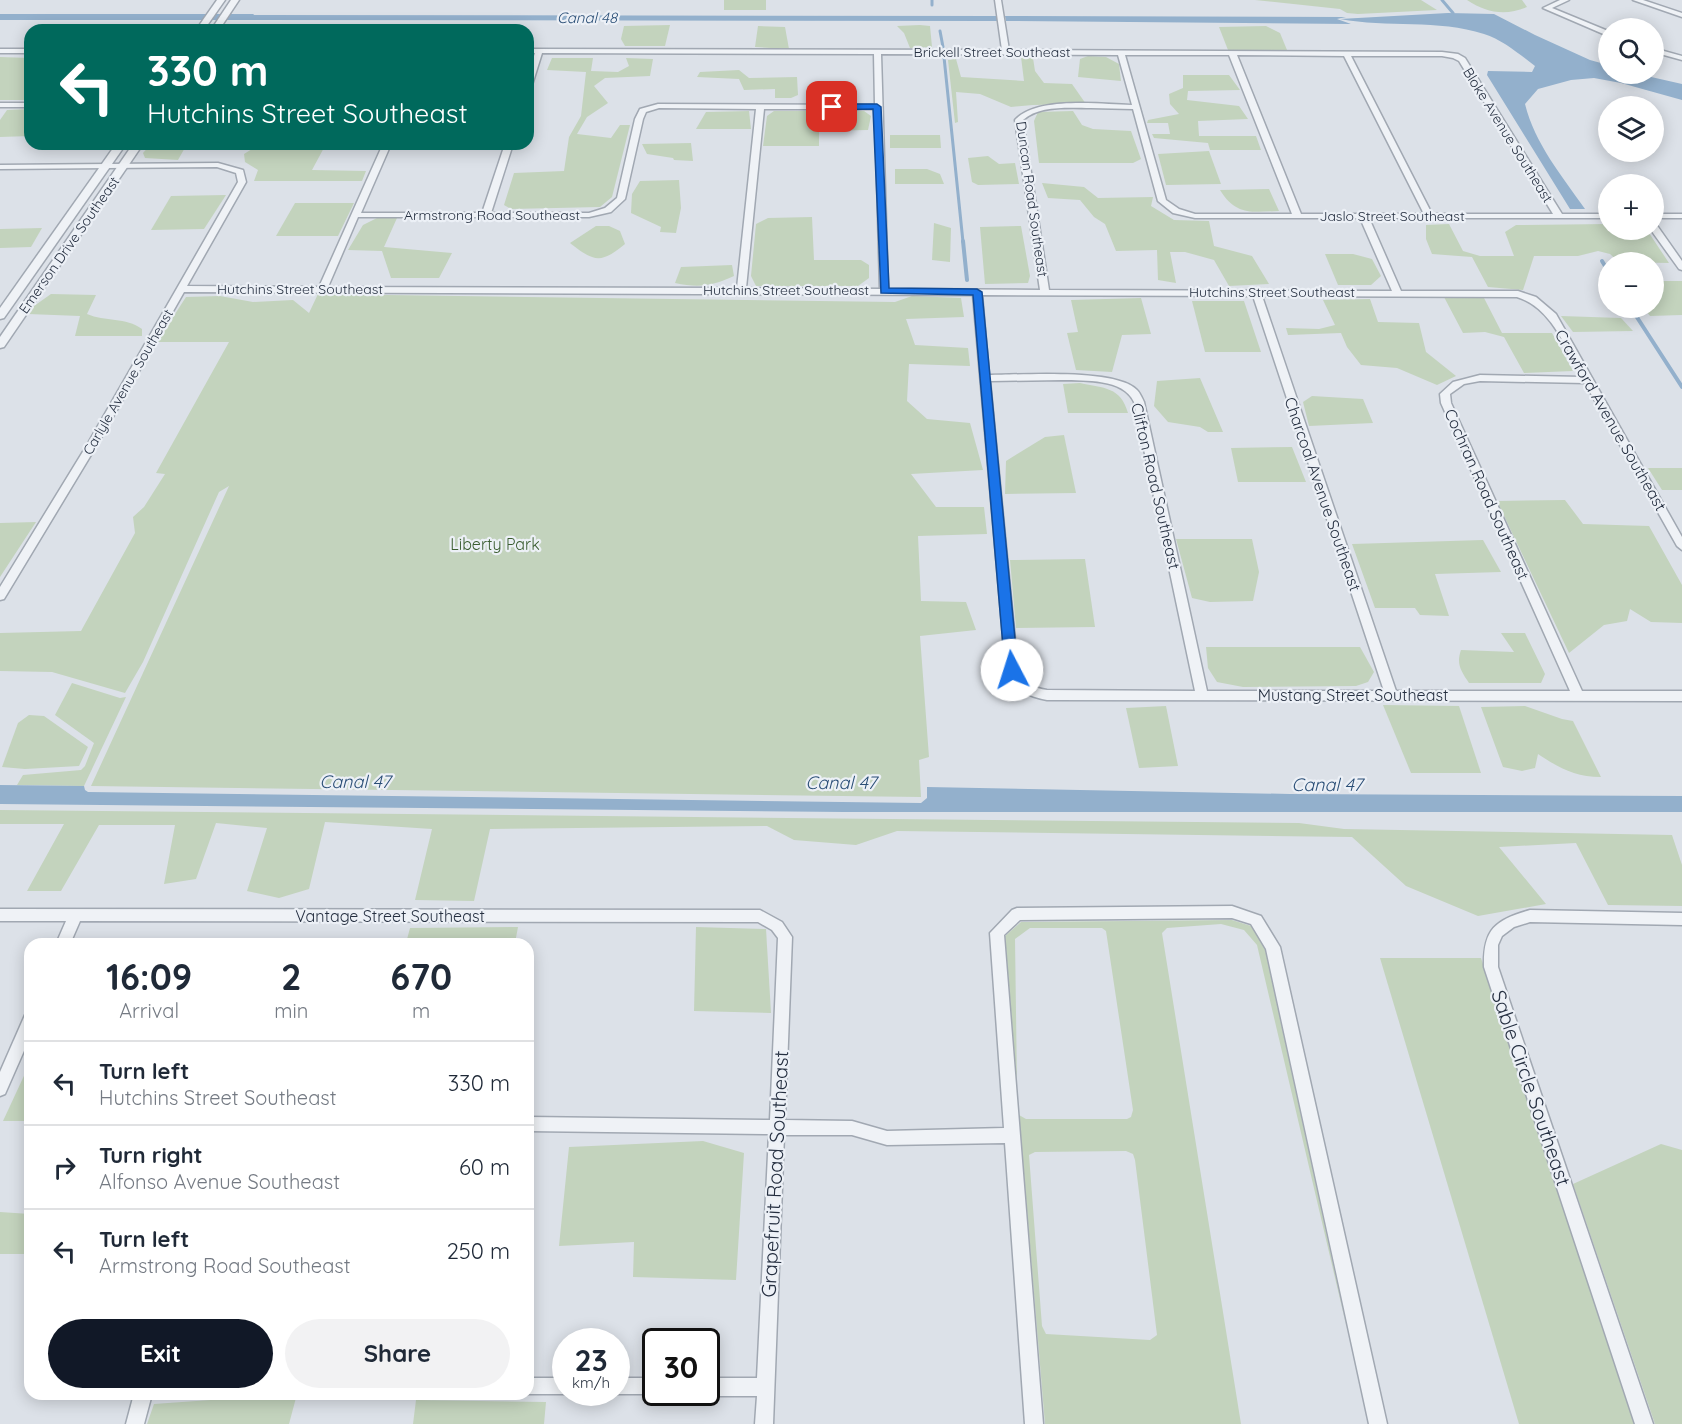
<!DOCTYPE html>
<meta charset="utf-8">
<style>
:root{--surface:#fff;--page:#f2f2f3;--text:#1f2937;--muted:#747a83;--line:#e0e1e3;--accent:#111827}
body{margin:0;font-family:Quicksand,sans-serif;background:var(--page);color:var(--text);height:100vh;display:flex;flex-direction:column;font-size:22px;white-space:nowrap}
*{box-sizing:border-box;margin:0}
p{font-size:20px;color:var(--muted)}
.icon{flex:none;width:33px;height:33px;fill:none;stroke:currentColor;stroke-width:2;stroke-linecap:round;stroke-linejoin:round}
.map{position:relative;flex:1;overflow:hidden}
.sheet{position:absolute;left:24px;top:938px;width:510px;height:462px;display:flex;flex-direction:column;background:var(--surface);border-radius:18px;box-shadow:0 3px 15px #0003}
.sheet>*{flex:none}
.top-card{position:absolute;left:24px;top:24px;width:510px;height:126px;border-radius:18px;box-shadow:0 3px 15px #0003;background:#00695c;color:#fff;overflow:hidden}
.tools{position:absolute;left:1598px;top:18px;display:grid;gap:12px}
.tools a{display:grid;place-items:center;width:66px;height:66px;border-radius:50%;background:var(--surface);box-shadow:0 3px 15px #0003;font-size:30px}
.speed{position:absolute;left:552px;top:1328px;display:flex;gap:12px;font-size:30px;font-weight:700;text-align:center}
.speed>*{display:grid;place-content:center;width:78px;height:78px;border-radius:50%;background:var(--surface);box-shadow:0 3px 15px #0003;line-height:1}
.speed small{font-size:15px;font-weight:400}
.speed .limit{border:3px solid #111;border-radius:9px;background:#fff;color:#111}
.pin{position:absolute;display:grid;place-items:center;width:51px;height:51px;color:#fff;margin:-26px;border-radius:12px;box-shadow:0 3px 9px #0006}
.me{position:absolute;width:66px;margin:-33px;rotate:355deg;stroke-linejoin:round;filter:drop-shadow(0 0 4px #0008)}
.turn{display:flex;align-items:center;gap:21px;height:126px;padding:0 24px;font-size:27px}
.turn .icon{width:78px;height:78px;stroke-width:2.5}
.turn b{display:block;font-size:42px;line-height:51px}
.eta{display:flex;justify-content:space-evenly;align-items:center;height:102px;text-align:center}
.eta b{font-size:36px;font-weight:800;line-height:42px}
.button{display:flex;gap:12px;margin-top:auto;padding:12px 24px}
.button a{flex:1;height:69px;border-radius:36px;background:var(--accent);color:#fff;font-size:24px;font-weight:800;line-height:69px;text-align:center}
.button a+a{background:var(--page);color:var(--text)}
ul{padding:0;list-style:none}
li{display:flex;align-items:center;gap:18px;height:84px;padding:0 24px;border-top:2px solid var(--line)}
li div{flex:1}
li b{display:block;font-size:22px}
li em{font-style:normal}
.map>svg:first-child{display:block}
.green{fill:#c3d3bd;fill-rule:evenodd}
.water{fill:#93b0cc}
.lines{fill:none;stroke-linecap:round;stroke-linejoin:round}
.stream-far1{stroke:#93b0cc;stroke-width:3}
.stream{stroke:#93b0cc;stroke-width:4}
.canal{fill:#93b0cc;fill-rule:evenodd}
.minor-casing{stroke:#a1a8b2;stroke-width:3}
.tertiary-casing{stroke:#a1a8b2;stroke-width:3}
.minor{fill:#eff2f6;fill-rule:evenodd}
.tertiary{fill:#eff2f6;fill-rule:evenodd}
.route{fill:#1a73e8;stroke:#114b97;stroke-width:1.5}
.labels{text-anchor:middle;stroke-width:4.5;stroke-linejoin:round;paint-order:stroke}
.far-street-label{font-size:14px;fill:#252f40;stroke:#ecf0f6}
.far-water-label{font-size:15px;font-style:italic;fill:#2b4f77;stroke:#ecf0f6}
.street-label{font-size:16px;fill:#252f40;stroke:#ecf0f6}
.park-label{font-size:16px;fill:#3a5d30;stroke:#ecf0f6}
.water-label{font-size:18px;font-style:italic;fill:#2b4f77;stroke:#ecf0f6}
.near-street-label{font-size:20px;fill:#252f40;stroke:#ecf0f6}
</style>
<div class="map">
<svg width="1682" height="1424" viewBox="0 0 1682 1424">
<rect width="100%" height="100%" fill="#dce1e8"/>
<g class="green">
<rect x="724" y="0" width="42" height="10"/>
<path d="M1255,0H1421L1437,10L1358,14L1347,13L1340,9Z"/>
<path d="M1467,0H1522L1527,7C1506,16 1486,13 1467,0Z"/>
<path d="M78,25H155L152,30H70Z"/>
<path d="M670,25L665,46H625L621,39L624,26Z"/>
<path d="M920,25L930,26L932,47L910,48L904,33L897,26Z"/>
<path d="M758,26L785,27L789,49L755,47Z"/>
<path d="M1266,26L1280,33L1287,50H1228L1219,27Z"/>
<path d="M1088,56L1106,57L1119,64L1121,81L1078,77L1080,59Z"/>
<path d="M0,57L30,58V100H0Z"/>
<path d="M1021,57L1033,58L1035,71L1044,83L1072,84L1086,104L1033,105L1011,107L980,94L956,92L958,122L955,123L948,60L956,59L961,77L1024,81Z"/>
<path d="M552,58H593L591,71L618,72L629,66L626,58L653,59L650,76L605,78L594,86L608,103L587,117L577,134L611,138L620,125H630L612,197L600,207L511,209L504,205L514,173L564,171L569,137L581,116L586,72L547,70Z"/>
<path d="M739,70L749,78L797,77L798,95L791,98H775V89L744,90L739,79L697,77L700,72Z"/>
<path d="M1183,75H1229L1240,90L1188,91L1187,100L1239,106L1248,119L1198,121L1199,136H1256L1261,150H1210L1208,143L1154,138L1152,134H1170L1168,123H1147L1148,120L1179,114L1170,104L1169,94L1183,88Z"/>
<path d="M30,109V136L0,137V120L7,110Z"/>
<path d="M749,111L751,129H696L706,112Z"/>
<path d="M774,111H864L871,116L868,130L819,131V146H763L767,116Z"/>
<path d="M1073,111L1082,125L1093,129L1131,131L1141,159L1133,163H1039L1034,121L1038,112Z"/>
<path d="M890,135H940L941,148H890Z"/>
<path d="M691,143L693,161L674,160L673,158L647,154L642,144Z"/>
<path d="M151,144H187L178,160L145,158L143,153Z"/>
<path d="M260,144H326L312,170L366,171L362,181H254L258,170L245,162L244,154Z"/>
<path d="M1209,151L1221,184L1166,185L1158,154Z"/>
<path d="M988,156L999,164L1015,163L1019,184L978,185L972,182L968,158Z"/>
<path d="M895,169H927L940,174L944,184H895Z"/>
<path d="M679,180L681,208L676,233L660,232L661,227L631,213L632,194L640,181Z"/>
<path d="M1042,183L1084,187L1098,198L1153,197L1151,206L1174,220L1209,221L1214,246L1252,256L1269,284L1229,286L1214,260L1185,252H1170L1176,283L1158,280L1157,250L1116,251L1105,224L1094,217L1080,200L1048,198Z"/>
<path d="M1269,189L1279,211C1252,212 1236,216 1220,190Z"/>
<path d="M226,195L204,229L151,230L171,196Z"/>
<path d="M295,203H354L338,236H276Z"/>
<path d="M812,217L814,260H861L869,265V278L858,286H756L751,276L756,224L768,218Z"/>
<path d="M377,218H397L384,247L452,253L439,278H391L382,251L348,250L363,225Z"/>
<path d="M934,223L951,228L950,262L932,260Z"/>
<path d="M1449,224L1463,251L1480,256H1514L1505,232L1516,225L1608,224V230H1647L1669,263L1619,262L1610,254L1598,251L1578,256H1534L1523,290L1488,287L1472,257L1432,254L1426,239V225Z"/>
<path d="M596,226H609L620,231L625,244C601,264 594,262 570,243Z"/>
<path d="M1021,226L1030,276L1028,283L985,284L980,227Z"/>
<path d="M42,228L31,247L0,248V229Z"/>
<path d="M1325,254H1353L1372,259L1381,276L1371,285H1338Z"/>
<path d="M732,265L734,276C712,286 699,288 675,283L681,267Z"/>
<path d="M1653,281H1682V315L1650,316L1644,308H1653Z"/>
<path d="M51,294L96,295L87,314C105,322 126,317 142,329V336H75L80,316L28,314L34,306Z"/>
<path d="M318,294L895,302L912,296L961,298L964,317L906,319L915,345L968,348L970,366L909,364L907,401L927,419L970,423L983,470L911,474L936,507H984L987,534L918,536L921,601L966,602L976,630L920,636L929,757L919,760L921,797L91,786L229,486L219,492L143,662L125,693L52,672L0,671V633L81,631L135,533L133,517L144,507L165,474L156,473L229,342H157L186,297L220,296L253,302L293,300L309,313Z"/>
<path d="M1444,297L1484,298L1502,333H1552L1573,371L1524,373L1504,337L1485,332L1463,333Z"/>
<path d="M1141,298L1151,334L1122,335L1112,372L1076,370L1067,333L1078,332L1071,300Z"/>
<path d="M1370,299L1378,322L1419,323L1426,352L1456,376L1437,385L1397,368L1361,365L1347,347L1341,333L1288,335L1286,328L1319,329L1335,325L1323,300Z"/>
<path d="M1192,301H1244L1261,352H1205Z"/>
<path d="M1561,316L1621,318L1633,331L1573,332Z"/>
<path d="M1200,378L1223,432H1208L1200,427L1168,422L1154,406L1157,381Z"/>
<path d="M1080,383C1104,388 1121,387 1128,413H1068L1063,384Z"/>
<path d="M1312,396L1363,399L1373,423L1309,426L1303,402Z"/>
<path d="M1064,435L1076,493L1005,494L1006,461L1045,437Z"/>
<path d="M1292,447L1306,482H1238L1231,448Z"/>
<path d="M1648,468H1682V490H1662Z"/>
<path d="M1565,500L1583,524L1649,526L1682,585V623L1651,622L1630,609L1627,621L1604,625L1569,653L1497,501Z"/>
<path d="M36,522L0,577V523Z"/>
<path d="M1176,539H1252L1259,572L1253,601L1210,602L1192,598Z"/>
<path d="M1483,540L1501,572L1435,574L1449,616L1420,615L1415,608H1375L1352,544Z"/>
<path d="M1085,559L1095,627L1016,628L1010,560Z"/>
<path d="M1501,633H1525L1545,674L1541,683H1469C1461,671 1456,664 1461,650L1514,652Z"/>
<path d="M1206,647H1360L1374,672L1368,682L1356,686L1243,687L1217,682L1208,668Z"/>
<path d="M72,683L120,698L126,697L84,786L17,785L23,775L81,770L85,766L94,743L55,715Z"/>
<path d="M1383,705L1459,706L1481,773H1411Z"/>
<path d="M1166,706L1178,766L1139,768L1126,708Z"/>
<path d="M1525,706L1562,719L1573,721L1601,777C1575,777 1559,768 1538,754L1535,768L1522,771L1503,767L1481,707Z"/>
<path d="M29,715L44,716L88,747L79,766L25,769L2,767L18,723Z"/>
<path d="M0,810L1299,823L1344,829L1672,835L1682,865V906L1608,905L1576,843L1499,847L1546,904L1478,916L1406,886L1352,837L897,831L856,845L794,840L767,826L490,829L474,901L415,900L432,829L325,822L309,889L279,898L247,891L267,828L216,823L196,879L164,884L175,825H99L61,891H27L64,824H0Z"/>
<path d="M1232,920L1251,926L1265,949L1347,1329L1257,945L1244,930L1221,924L1167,928L1162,933L1241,1424H1045L1019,1115L1026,1119H1127L1131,1117L1133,1110L1106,931L1102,928H1030L1015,939L1017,1084L1005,936L1021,922ZM1126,1151L1133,1154L1135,1160L1157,1335L1150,1340L1046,1334L1042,1326L1029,1155L1035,1152Z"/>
<path d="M518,927L515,943H406L410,928Z"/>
<path d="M696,927L766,929L771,1013L694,1011Z"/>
<path d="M1380,958H1481L1634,1424H1519Z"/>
<path d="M29,1065L30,1121H3Z"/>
<path d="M703,1141L744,1153L736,1280L633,1277L634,1242L559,1246L569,1147Z"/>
<path d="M1661,1144L1682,1150V1424H1655L1573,1184Z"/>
<path d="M0,1212L30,1214V1254H0Z"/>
<path d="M297,1394L289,1424H147L154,1404Z"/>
<path d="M416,1400L546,1402L544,1424H413Z"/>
</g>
<g class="water">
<path d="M1448,13L1494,14L1535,35L1590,60L1608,65V74H1638L1682,84V100L1621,83L1594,78L1571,80L1538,89L1525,104C1535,144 1562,176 1585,209H1570L1487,75L1488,71L1532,72L1535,66C1519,54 1503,40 1484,34C1438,19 1387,28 1340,19Z"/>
<path d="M237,15L997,16V21L233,20Z"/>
<path d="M1005,16L1346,17L1337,19L1351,24L1006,21Z"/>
<path d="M0,785L84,786L85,790L88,792L921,803L927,798V787L1290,794L1682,796V812H845L0,804Z"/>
</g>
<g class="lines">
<g class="stream-far1">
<path d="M932,0V5"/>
<path d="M1442,0L1453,13"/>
<path d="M940,31L943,47"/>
<path d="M944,57L963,242"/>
</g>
<g class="stream">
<path d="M963,241L967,280"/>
<path d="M1602,261L1608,271"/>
<path d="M1631,308L1682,387"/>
</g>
<path class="canal" d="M0,14H253L257,17L253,20H0Z"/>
<defs>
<g id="minor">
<path d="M995,0H1001L1009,50L1442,52L1458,54L1465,58L1562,214H1608V218H1369L1401,291H1518L1536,297L1556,314L1682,537V550L1677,546L1585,383L1480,381L1464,384L1450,394L1451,403L1582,691H1682V701L1047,700C1027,696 1014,690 1006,671L973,295L184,292L97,445L4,599L0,600V587L87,445L238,182L236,173L217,167L0,169V165L218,163L243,170L246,182L187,286L319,287L383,144H391L361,213H482L505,144H513L491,213H589L605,208L617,198L635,119L640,109L658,104L875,105L874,54L542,53L532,85L528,87V74L535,53H528V49L1002,50ZM881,54L1118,55L1132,105C1101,104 1036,96 1015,120L1040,290L888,289ZM1125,55H1229L1292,214H1195L1179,209L1166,200ZM1237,55L1344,56L1424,214H1301ZM1351,56H1442L1453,58L1459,61L1553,214H1432ZM659,108L756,109L737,288L328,287L358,217H589L611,212L625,199L643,119L646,112ZM1091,108L1133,109L1158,201L1173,213L1195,218H1360L1392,291L1049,290L1023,120C1039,105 1070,108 1091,108ZM764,109H875L880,289L746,288ZM982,295L1253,296L1384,691H1207L1144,402C1142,398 1140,393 1137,390C1117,368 1020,375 989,375ZM1262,296L1517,297C1552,308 1565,347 1582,377L1480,375L1453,382L1440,394L1441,403L1570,691H1396ZM1062,380C1085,381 1123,378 1134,402L1195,691L1047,690C1034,688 1024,684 1018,671L990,381Z"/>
<path d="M1560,0H1569L1552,8L1608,31V36L1543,8Z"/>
<path d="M1633,0H1643L1682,13V17Z"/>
<path d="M1653,48L1682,56V60L1653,52Z"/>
<rect x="0" y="49" width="30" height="4"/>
<rect x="0" y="103" width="30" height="4"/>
<rect x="1653" y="214" width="29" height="4"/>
<path d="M1653,223L1656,224L1682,261V270L1679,269L1651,230H1653Z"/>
<path d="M1232,906L1261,916L1280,947L1387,1424H1369L1266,949L1251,924L1232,918L1020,920L1004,935L1043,1424H1025L1005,1143L887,1145L852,1135H784L773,1424H755L757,1396H706L700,1392H706V1378H757L769,1134L528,1131V1117L770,1120L778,938L772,930L758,922L80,921L70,944H56L66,921H0V909L760,910L782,922L792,937L785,1120L852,1121L887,1131L1004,1128L990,933L1012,910L1017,908Z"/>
<path d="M1530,910L1682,913V925L1530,922L1514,927L1502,936L1498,945V967L1653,1424H1635L1484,967C1483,929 1495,920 1530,910Z"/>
<path d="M30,1013V1037L5,1094L0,1096V1072L25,1015Z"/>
<path d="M528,1378H566V1392H572L566,1394H526H528Z"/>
<path d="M616,1378H656V1392H662L656,1394H616L610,1392H616Z"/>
<path d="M134,1394H152L144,1424H126Z"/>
</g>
<g id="tertiary">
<path d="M217,0H225L204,30H196Z"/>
<path d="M231,0H239L219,30H211Z"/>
<path d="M116,144H126L4,318L0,319V308Z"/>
<path d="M133,144H143L4,347L0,348V337Z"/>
</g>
</defs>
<use href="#minor" class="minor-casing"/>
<use href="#tertiary" class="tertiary-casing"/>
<use href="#minor" class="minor"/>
<use href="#tertiary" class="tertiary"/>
</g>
<path class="route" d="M877,104L881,107L889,288L977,289L982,292L1018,670L1012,676L1005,670L973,295L881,293L873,109L832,110L828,107L832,104Z"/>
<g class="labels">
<g class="far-street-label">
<text x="992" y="57">Brickell Street Southeast</text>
<text transform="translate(1508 135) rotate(58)" y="5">Bloke Avenue Southeast</text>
<text transform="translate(1032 199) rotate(82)" y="5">Duncan Road Southeast</text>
<text x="492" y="220">Armstrong Road Southeast</text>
<text x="1392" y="221">Jaslo Street Southeast</text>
<text transform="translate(69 245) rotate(-55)" y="5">Emerson Drive Southeast</text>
<text x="300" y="294">Hutchins Street Southeast</text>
<text x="786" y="295">Hutchins Street Southeast</text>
<text x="1272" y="297">Hutchins Street Southeast</text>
<text transform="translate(128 382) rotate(-60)" y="5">Carlyle Avenue Southeast</text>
</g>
<g class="far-water-label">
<text x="587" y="23">Canal 48</text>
</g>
<g class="street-label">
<text transform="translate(1611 420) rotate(60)" y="6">Crawford Avenue Southeast</text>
<text transform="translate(1156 486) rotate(77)" y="6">Clifton Road Southeast</text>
<text transform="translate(1323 494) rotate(71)" y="6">Charcoal Avenue Southeast</text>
<text transform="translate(1487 494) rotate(66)" y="6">Cochran Road Southeast</text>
<text x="1353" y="701">Mustang Street Southeast</text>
<text x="390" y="922">Vantage Street Southeast</text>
</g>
<g class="park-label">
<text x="495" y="550">Liberty Park</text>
</g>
<g class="water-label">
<text x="355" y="788">Canal 47</text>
<text x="841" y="789">Canal 47</text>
<text x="1327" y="791">Canal 47</text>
</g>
<g class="near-street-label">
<text transform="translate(1531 1088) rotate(71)" y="7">Sable Circle Southeast</text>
<text transform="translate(775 1174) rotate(-87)" y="7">Grapefruit Road Southeast</text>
</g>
</g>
</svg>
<div class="tools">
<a><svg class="icon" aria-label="search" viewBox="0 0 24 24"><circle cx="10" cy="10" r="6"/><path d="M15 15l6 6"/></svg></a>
<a><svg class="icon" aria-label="layers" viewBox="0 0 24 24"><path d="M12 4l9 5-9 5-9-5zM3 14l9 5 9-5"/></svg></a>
<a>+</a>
<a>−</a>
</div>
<div class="speed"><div>23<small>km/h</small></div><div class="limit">30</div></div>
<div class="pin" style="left:832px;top:107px;background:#d93025"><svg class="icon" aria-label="arrive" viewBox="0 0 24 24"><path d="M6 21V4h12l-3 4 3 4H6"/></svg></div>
<svg class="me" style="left:1012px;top:670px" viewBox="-20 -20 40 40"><circle r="19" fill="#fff"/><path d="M0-13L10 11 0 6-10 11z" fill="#1a73e8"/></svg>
<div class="top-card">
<div class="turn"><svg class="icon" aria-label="left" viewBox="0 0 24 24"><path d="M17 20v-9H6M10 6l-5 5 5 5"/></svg><div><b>330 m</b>Hutchins Street Southeast</div></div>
</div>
<section class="sheet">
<div class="eta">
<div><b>16:09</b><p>Arrival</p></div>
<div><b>2</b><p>min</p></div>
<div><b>670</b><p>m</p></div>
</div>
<ul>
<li><svg class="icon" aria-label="left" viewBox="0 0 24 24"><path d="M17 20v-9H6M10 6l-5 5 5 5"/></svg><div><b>Turn left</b><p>Hutchins Street Southeast</p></div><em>330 m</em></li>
<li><svg class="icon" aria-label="right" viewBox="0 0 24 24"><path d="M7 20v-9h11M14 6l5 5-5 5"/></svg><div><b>Turn right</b><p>Alfonso Avenue Southeast</p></div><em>60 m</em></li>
<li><svg class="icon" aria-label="left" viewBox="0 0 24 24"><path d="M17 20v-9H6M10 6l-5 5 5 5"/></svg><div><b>Turn left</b><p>Armstrong Road Southeast</p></div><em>250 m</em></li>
</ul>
<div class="button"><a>Exit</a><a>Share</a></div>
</section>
</div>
